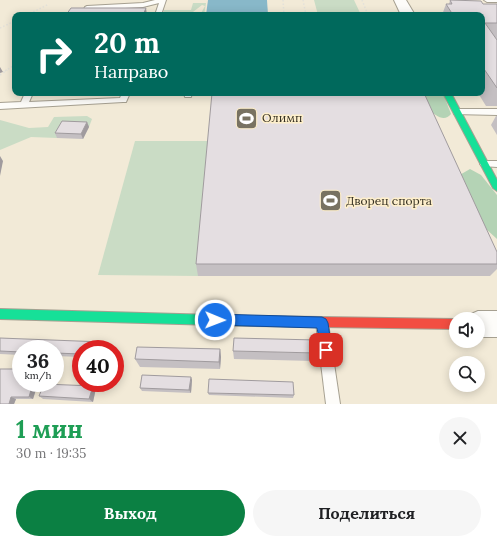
<!DOCTYPE html>
<html lang="ru">
<meta charset="utf-8">
<style>
:root{--surface:#fff;--page:#f6f6f6;--text:#202124;--muted:#757577;--accent:#0b8043}
body{margin:0;font-family:Lora,serif;background:var(--page);color:var(--text);height:100vh;display:flex;flex-direction:column;font-size:15px;white-space:nowrap}
*{box-sizing:border-box;margin:0}
p{font-size:13px;color:var(--muted)}
.icon{flex:none;width:22px;height:22px;fill:none;stroke:currentColor;stroke-width:2;stroke-linecap:round;stroke-linejoin:round}
.map{position:relative;height:404px;overflow:hidden}
.drawer{display:flex;flex-direction:column;background:var(--surface);flex:1}
.drawer>*{flex:none}
.top-card{position:absolute;left:12px;top:12px;width:473px;height:84px;border-radius:8px;box-shadow:0 2px 10px #0003;background:#00695c;color:#fff;overflow:hidden}
.fabs{position:absolute;left:449px;top:312px;display:grid;gap:8px}
.fabs a{display:grid;place-items:center;width:36px;height:36px;border-radius:50%;background:var(--surface);box-shadow:0 2px 10px #0003;font-size:20px}
.speed{position:absolute;left:12px;top:340px;display:flex;gap:8px;font-size:20px;font-weight:700;text-align:center}
.speed>*{display:grid;place-content:center;width:52px;height:52px;border-radius:50%;background:var(--surface);box-shadow:0 2px 10px #0003;line-height:1}
.speed small{font-size:10px;font-weight:400}
.speed .limit{border:6px solid #d22;background:#fff;color:#111}
.pin{position:absolute;display:grid;place-items:center;width:34px;height:34px;color:#fff;margin:-17px;border-radius:8px;box-shadow:0 2px 6px #0006}
.me{position:absolute;width:44px;margin:-22px;rotate:91deg;stroke-linejoin:round;filter:drop-shadow(0 0 3px #0008)}
.turn{display:flex;align-items:center;gap:14px;height:84px;padding:0 16px;font-size:18px}
.turn .icon{width:52px;height:52px;stroke-width:2.5}
.turn b{display:block;font-size:28px;line-height:34px}
.round{display:grid;place-items:center;flex:none;width:42px;height:42px;border-radius:21px;background:var(--page)}
.head{display:flex;align-items:center;justify-content:space-between;height:68px;padding:0 16px}
h1{font-size:24px;font-weight:800;line-height:30px;color:#1e9e55}
.primary-button{display:flex;gap:8px;margin-top:auto;padding:8px 16px}
.primary-button a{flex:1;height:46px;border-radius:24px;background:var(--accent);color:#fff;font-size:16px;font-weight:800;line-height:46px;text-align:center}
.primary-button a+a{background:var(--page);color:var(--text)}
.map>svg:first-child{display:block}
.green{fill:#cadcc5}
.forest{fill:#b4d3b5}
.water{fill:#88b8c9}
.lines{fill:none;stroke-linecap:round;stroke-linejoin:round}
.lane-casing{stroke:#a6a091;stroke-width:2}
.street-casing{stroke:#a6a091;stroke-width:2}
.fast-casing{stroke:#a6a091;stroke-width:2}
.jam-casing{stroke:#a6a091;stroke-width:2}
.path-far1{stroke:#e3e1da;stroke-width:1.5;stroke-dasharray:1.5 2;stroke-linecap:butt}
.path{stroke:#e3e1da;stroke-width:2;stroke-dasharray:1.5 2.5;stroke-linecap:butt}
.lane{fill:#fdfcf9;fill-rule:evenodd}
.street{fill:#fdfcf9;fill-rule:evenodd}
.fast{fill:#16e098;fill-rule:evenodd}
.jam{fill:#f24e42;fill-rule:evenodd}
.wall{fill:#c4bfc2}
.shaded-wall{fill:#a09b9e}
.building{fill:#e4dee1;stroke:#a09b9e}
.route{fill:#1a73e8;stroke:#114b97}
.labels{text-anchor:middle;stroke-width:3;stroke-linejoin:round;paint-order:stroke}
.poi-label{font-size:12px;fill:#363123;stroke:#feefcb;text-anchor:start}
</style>
<div class="map">
<svg width="497" height="404" viewBox="0 0 497 404">
<rect width="100%" height="100%" fill="#f2ead7"/>
<g class="green">
<path d="M314,0H354L361,15H318Z"/>
<path d="M193,3H206L204,15H200L205,6L202,5L189,15H163L164,10H191Z"/>
<path d="M87,116L92,119L89,127L57,138L31,137L0,150V120L29,128L48,127L54,117Z"/>
<path d="M135,141H210L198,276L98,275Z"/>
</g>
<g class="forest">
<path d="M417,93H443L451,114C440,128 422,101 417,93Z"/>
<path d="M470,169L481,175L497,195V239L485,228L458,176Z"/>
</g>
<path class="water" d="M208,0H267L268,15H206Z"/>
<g class="lines">
<defs>
<g id="lane">
<path d="M155,0H166L161,15H155L159,3L143,7L89,10L87,15H81L85,7L87,6L143,3Z"/>
<path d="M484,0H497V2H487Z"/>
<path d="M25,93H33L29,102L120,98L122,93H130L126,102H123L0,109V103L21,102Z"/>
<path d="M184,93H192L191,97H185Z"/>
<path d="M457,109H497V115L454,114V110Z"/>
<path d="M485,161H497V167L482,166L480,164Z"/>
<path d="M322,317L326,319L328,323L340,404H326L316,323L318,319Z"/>
</g>
<g id="street">
<path d="M394,0H406L415,15H401Z"/>
<path d="M478,311H497V337H478V319H467L469,315Z"/>
</g>
<g id="fast">
<path d="M443,93H451L497,180V191L493,188Z"/>
<path d="M0,309L251,316L255,317L257,321L255,325L251,326L0,319Z"/>
</g>
<path id="jam" d="M251,316L456,319H457L456,329L251,326L247,325L245,321L247,317Z"/>
</defs>
<use href="#lane" class="lane-casing"/>
<use href="#street" class="street-casing"/>
<use href="#fast" class="fast-casing"/>
<use href="#jam" class="jam-casing"/>
<g class="path-far1">
<path d="M283,0L284,15"/>
<path d="M303,0L306,15"/>
<path d="M362,0L368,15"/>
<path d="M426,14H445"/>
<path d="M27,15L49,4"/>
<path d="M0,28L15,21"/>
<path d="M5,71L13,66L15,59"/>
</g>
<path class="path" d="M0,75L7,70"/>
<use href="#lane" class="lane"/>
<use href="#street" class="street"/>
<use href="#fast" class="fast"/>
<use href="#jam" class="jam"/>
</g>
<g class="wall">
<path d="M450,0L483,4H497V106H486L478,93H482V15H442L446,4H449Z"/>
<path d="M496,116H497V135L491,125Z"/>
<path d="M87,122L89,127L83,139L57,138L55,133Z"/>
<path d="M497,252V269L490,276H198L196,264Z"/>
<path d="M0,338L105,345V349H81V357L55,356V349H21V355L0,354Z"/>
<path d="M220,349L221,357L220,369L140,367L135,359Z"/>
<path d="M233,351L317,353L313,361L234,359Z"/>
<path d="M191,377L192,380L191,393L142,391L140,388Z"/>
<path d="M21,383H38L33,399H16L14,404H0Z"/>
<path d="M93,386L96,388L93,402L43,399L39,396Z"/>
<path d="M208,393L294,395L293,398L209,395Z"/>
</g>
<g class="shaded-wall">
<path d="M146,8L147,15H143Z"/>
<path d="M0,67L3,72L0,73Z"/>
<path d="M87,122L89,127L83,139L81,134Z"/>
<path d="M0,156L3,161L0,176Z"/>
<path d="M103,342L105,345V349H101Z"/>
<path d="M220,349L221,357L220,369L219,362Z"/>
<path d="M191,377L192,380L191,393L189,390Z"/>
<path d="M33,383H38L33,399L29,397Z"/>
<path d="M93,386L96,388L93,402L89,399Z"/>
<path d="M11,397L16,399L14,404H9Z"/>
</g>
<g class="building">
<path d="M450,0L481,1L483,4H497V23H485L497,40V88L482,66V15H453L446,4H452Z"/>
<path d="M71,8H146L143,15H66Z"/>
<path d="M212,93H424L497,252V264H196Z"/>
<path d="M62,121L87,122L81,134L55,133Z"/>
<path d="M0,338L103,342L101,349H81V354L55,353V349H21V352L0,351Z"/>
<path d="M234,338L316,340L317,353L233,351Z"/>
<path d="M137,347L220,349L219,362L135,359Z"/>
<path d="M0,369H21V383H33L29,397H11L9,404H0Z"/>
<path d="M142,375L191,377L189,390L140,388Z"/>
<path d="M209,379L293,382L294,395L208,393Z"/>
<path d="M44,384L93,386L89,399L39,396Z"/>
</g>
<path class="route" d="M215,314L322,317L326,319L328,323L332,350L330,354L326,356L322,354L317,328L215,325L211,324L209,320L211,316Z"/>
<defs>
<symbol id="stadium-square" viewBox="-11 -11 22 22"><rect x="-9" y="-9" width="18" height="18" rx="4" fill="#787262" stroke="#feefcb"/><path d="M0-5a6.5 5 0 1 0 0 10a6.5 5 0 1 0 0-10ZM-3.5-1.8h7v3.6h-7Z" fill="#fff"/></symbol>
</defs>
<g fill-rule="evenodd">
<use href="#stadium-square" x="234" y="106" width="25" height="25"/>
<use href="#stadium-square" x="318" y="188" width="25" height="25"/>
</g>
<g class="labels">
<g class="poi-label">
<text x="262" y="122">Олимп</text>
<text x="346" y="205">Дворец спорта</text>
</g>
</g>
</svg>
<div class="fabs">
<a><svg class="icon" aria-label="sound" viewBox="0 0 24 24"><path d="M4 9h4l5-4v14l-5-4H4zM17 9q2 3 0 6"/></svg></a>
<a><svg class="icon" aria-label="search" viewBox="0 0 24 24"><circle cx="10" cy="10" r="6"/><path d="M15 15l6 6"/></svg></a>
</div>
<div class="speed"><div>36<small>km/h</small></div><div class="limit">40</div></div>
<div class="pin" style="left:326px;top:350px;background:#d93025"><svg class="icon" aria-label="arrive" viewBox="0 0 24 24"><path d="M6 21V4h12l-3 4 3 4H6"/></svg></div>
<svg class="me" style="left:215px;top:320px" viewBox="-20 -20 40 40"><circle r="17" fill="#1a73e8" stroke="#fff" stroke-width="3"/><path d="M0-11L8 9 0 5-8 9z" fill="#fff"/></svg>
<div class="top-card">
<div class="turn"><svg class="icon" aria-label="right" viewBox="0 0 24 24"><path d="M7 20v-9h11M14 6l5 5-5 5"/></svg><div><b>20 m</b>Направо</div></div>
</div>
</div>
<section class="drawer">
<div class="head"><div><h1>1 мин</h1><p>30 m · 19:35</p></div><a class="round"><svg class="icon" aria-label="close" viewBox="0 0 24 24"><path d="M6 6l12 12M18 6L6 18"/></svg></a></div>
<div class="primary-button"><a>Выход</a><a>Поделиться</a></div>
</section>
